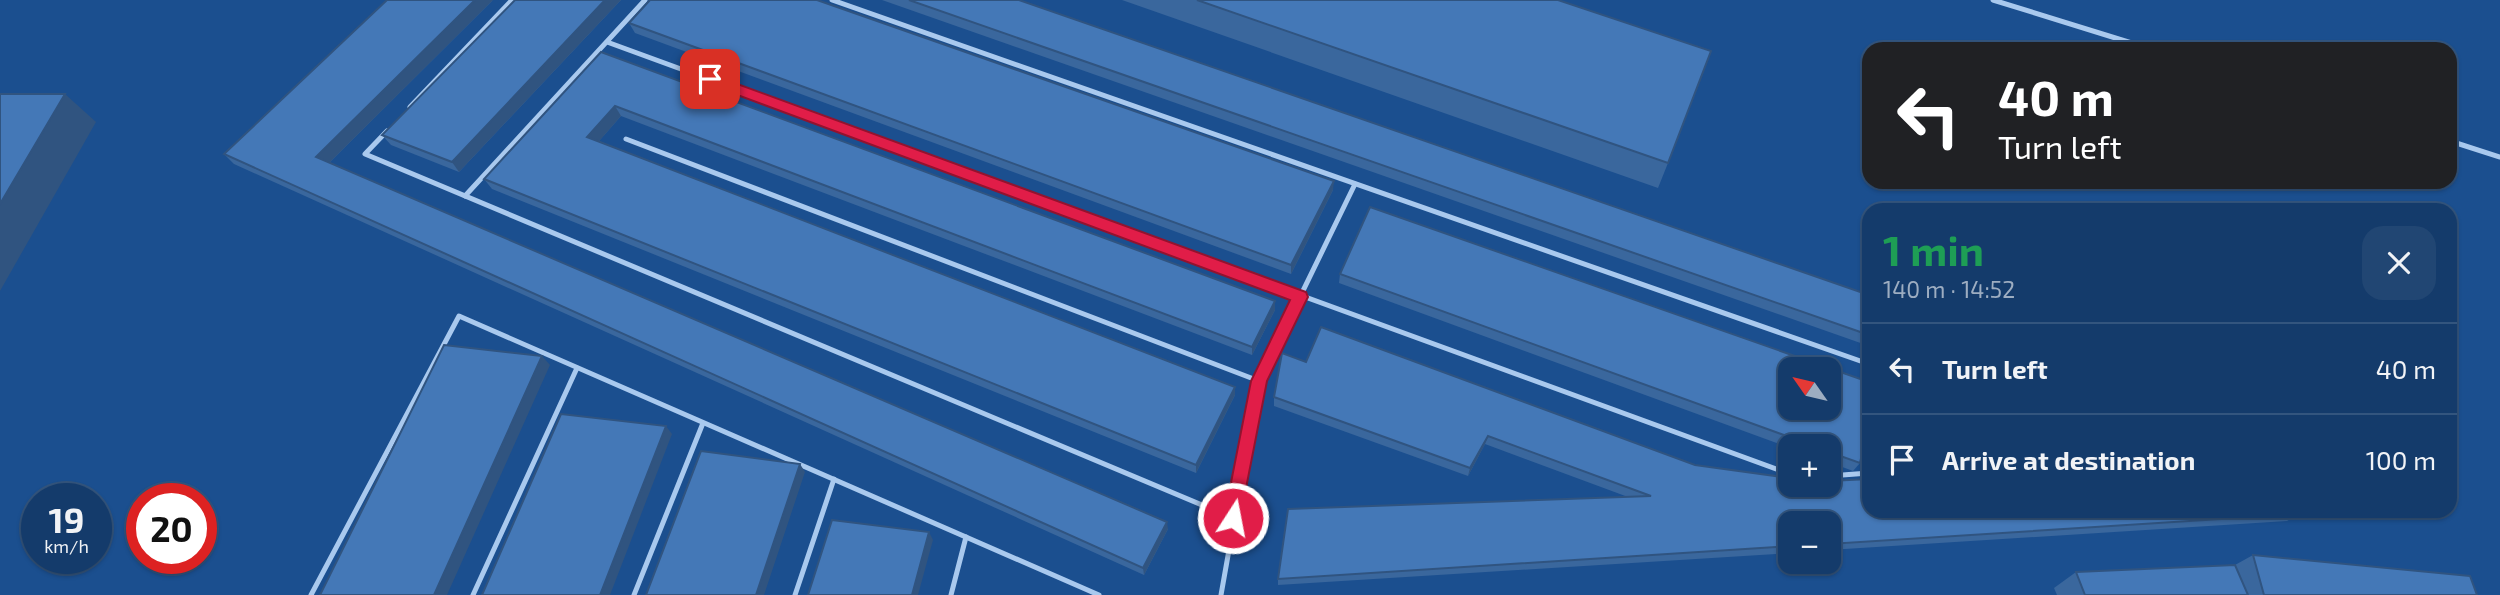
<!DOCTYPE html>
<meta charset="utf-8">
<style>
:root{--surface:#143b6b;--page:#214673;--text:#f1f3f6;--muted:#9dadc1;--line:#33557e}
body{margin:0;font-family:"Exo 2",sans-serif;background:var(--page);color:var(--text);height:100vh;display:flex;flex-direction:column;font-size:26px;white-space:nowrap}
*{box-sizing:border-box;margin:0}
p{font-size:23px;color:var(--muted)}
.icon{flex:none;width:38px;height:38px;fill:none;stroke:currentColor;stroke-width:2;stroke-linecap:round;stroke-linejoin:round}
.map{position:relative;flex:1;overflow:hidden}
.side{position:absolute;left:1862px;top:203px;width:595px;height:315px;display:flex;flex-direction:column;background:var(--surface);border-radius:21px;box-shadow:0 2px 5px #0004,0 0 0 2px var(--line)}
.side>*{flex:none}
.guide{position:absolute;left:1862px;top:42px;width:595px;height:147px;border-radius:21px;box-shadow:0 2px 5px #0004,0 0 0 2px var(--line);background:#202124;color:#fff;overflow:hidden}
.needle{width:46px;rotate:304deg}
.controls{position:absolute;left:1778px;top:357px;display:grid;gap:14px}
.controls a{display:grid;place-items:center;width:63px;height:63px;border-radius:14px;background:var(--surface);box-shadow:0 2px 5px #0004,0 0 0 2px var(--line);font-size:35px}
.speed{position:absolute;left:21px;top:483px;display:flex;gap:14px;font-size:35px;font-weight:700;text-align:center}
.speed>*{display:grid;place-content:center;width:91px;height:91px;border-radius:50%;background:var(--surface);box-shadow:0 2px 5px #0004,0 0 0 2px var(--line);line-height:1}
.speed small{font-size:18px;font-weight:400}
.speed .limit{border:10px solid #d22;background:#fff;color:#111}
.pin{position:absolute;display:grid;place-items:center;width:60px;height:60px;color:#fff;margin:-30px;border-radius:14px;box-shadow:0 4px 10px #0006}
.me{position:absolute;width:77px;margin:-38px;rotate:11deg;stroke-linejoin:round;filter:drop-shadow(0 0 5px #0008)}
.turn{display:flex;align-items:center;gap:24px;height:147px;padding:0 21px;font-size:32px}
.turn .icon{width:91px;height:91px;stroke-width:2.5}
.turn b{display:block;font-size:49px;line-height:60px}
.round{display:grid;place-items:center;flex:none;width:74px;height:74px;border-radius:21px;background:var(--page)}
.overview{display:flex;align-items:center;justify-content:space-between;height:119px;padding:0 21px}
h1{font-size:42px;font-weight:700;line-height:52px;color:#1e9e55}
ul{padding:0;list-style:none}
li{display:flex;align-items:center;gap:21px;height:91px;padding:0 21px;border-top:2px solid var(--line)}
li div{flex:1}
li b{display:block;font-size:26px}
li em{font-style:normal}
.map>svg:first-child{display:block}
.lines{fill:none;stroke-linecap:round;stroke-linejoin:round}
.service{stroke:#a9c9ee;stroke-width:5}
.wall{fill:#3a679d;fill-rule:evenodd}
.shaded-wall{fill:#305480}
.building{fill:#4478b7;stroke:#305480;stroke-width:2;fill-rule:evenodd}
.route{fill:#e11d48;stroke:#92132f;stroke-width:2}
</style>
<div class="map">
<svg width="2500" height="595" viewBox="0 0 2500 595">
<rect width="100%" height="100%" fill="#1b4f8f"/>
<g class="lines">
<g class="service">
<path d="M832,0L1869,364"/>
<path d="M1993,0L2151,49"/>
<path d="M607,42L1790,474"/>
<path d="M410,107L512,0"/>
<path d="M387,131L365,154L1233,518"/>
<path d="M626,139L1259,381"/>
<path d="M2450,141L2500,157"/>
<path d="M465,196L645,0"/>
<path d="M1829,476L1869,473"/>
<path d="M311,595L459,316L1099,595"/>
<path d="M473,595L577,368"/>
<path d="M634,595L703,423"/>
<path d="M795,595L834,479"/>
<path d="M951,595L966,537"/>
<path d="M1221,595L1259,381L1355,184"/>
</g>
</g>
<g class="wall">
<path d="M493,0L329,163L1168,529L1144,575L234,164L224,154Z"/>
<path d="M515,0H621L459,172L391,145L382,135Z"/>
<path d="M882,0H1019L1869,295V346Z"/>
<path d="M1122,0H1558L1668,163L1658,188Z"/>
<path d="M629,23L1333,190L1291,274L635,33Z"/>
<path d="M601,52L1275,301V310L1252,355L621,116L599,141L1235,395L1196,473L492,189L484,179Z"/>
<path d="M1370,207L1869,382V423L1860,463L1853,471L1829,462V446H1790V448L1339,283L1340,274ZM1790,369H1829V408H1790Z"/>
<path d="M1306,362L1695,465L1790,485L2299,514L2287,521L1829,550V523H1790V553L1278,585V579L1628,497L1485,444L1468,476L1274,406V397Z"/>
<path d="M2253,555L2477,595H2057L2054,588L2076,572L2235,565Z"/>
</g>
<g class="shaded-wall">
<path d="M475,0H493L325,167L316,157Z"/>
<path d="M605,0H621L459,172L452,162Z"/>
<path d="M65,94L96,122L0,291V204Z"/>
<path d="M615,106L621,116L594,147L587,137Z"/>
<path d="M1334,181L1333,190L1291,274V265Z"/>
<path d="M1275,301V310L1252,355V347Z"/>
<path d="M542,356L550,365L447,595H434Z"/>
<path d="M1235,387V395L1196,473V465Z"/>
<path d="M666,426L672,434L610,595H600Z"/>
<path d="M1488,436L1485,444L1468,476L1470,468Z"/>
<path d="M800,464L805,472L764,595H756Z"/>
<path d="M1167,522L1168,529L1144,575L1143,568Z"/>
<path d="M929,532L933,540L918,595H912Z"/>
</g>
<g class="building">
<path d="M387,0H475L316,157L1167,522L1143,568L224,154Z"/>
<path d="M515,0H605L452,162L382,135Z"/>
<path d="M650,0H817L1334,181L1291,265L629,23Z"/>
<path d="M909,0H1019L1869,295V335Z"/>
<path d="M1197,0H1558L1711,51L1668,163Z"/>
<path d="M601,52L1275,301L1252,347L615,106L587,137L1235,387L1196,465L484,179Z"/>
<path d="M0,94H65L0,204Z"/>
<path d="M1370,207L1869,382V423L1860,463L1829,452V446H1814L1340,274ZM1790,369H1829V408H1790Z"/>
<path d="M1321,327L1695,465L1790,478V485H1829V481L1869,479V511H2298L2299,514L1829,544V523H1790V546L1278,579L1288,509L1651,496L1488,436L1470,468L1274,397L1282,353L1306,362Z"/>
<path d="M444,345L542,356L434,595H320Z"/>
<path d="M561,414L666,426L600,595H482Z"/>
<path d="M701,451L800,464L756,595H646Z"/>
<path d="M832,520L929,532L912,595H808Z"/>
<path d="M2253,555L2470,576L2477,595H2264Z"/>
<path d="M2235,565L2248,595H2085L2076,572Z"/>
</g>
<path class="route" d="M710,74L1306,292L1308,297L1267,381L1239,524L1233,527L1227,524L1224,518L1251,381L1290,300L705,83L702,79Z"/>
</svg>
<div class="controls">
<a><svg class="needle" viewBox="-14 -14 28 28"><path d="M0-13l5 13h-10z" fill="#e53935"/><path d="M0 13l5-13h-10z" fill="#9dadc1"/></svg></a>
<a>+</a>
<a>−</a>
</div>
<div class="speed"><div>19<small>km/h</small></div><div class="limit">20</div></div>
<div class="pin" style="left:710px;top:79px;background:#d93025"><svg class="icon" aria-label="arrive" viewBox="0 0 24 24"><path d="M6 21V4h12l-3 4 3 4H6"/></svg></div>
<svg class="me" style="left:1233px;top:518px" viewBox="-20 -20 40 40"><circle r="17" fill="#e11d48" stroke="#fff" stroke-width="3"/><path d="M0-11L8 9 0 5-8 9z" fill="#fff"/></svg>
<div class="guide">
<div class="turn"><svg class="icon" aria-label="left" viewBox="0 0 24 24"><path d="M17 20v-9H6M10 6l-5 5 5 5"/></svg><div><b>40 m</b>Turn left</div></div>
</div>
<section class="side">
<div class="overview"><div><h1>1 min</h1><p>140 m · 14:52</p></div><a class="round"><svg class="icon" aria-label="close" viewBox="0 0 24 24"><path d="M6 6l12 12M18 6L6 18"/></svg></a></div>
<ul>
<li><svg class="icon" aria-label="left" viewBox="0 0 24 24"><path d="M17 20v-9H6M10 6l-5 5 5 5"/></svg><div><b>Turn left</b></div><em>40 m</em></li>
<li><svg class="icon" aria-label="arrive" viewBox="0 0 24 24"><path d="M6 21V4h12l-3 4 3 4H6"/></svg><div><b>Arrive at destination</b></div><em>100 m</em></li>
</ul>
</section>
</div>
